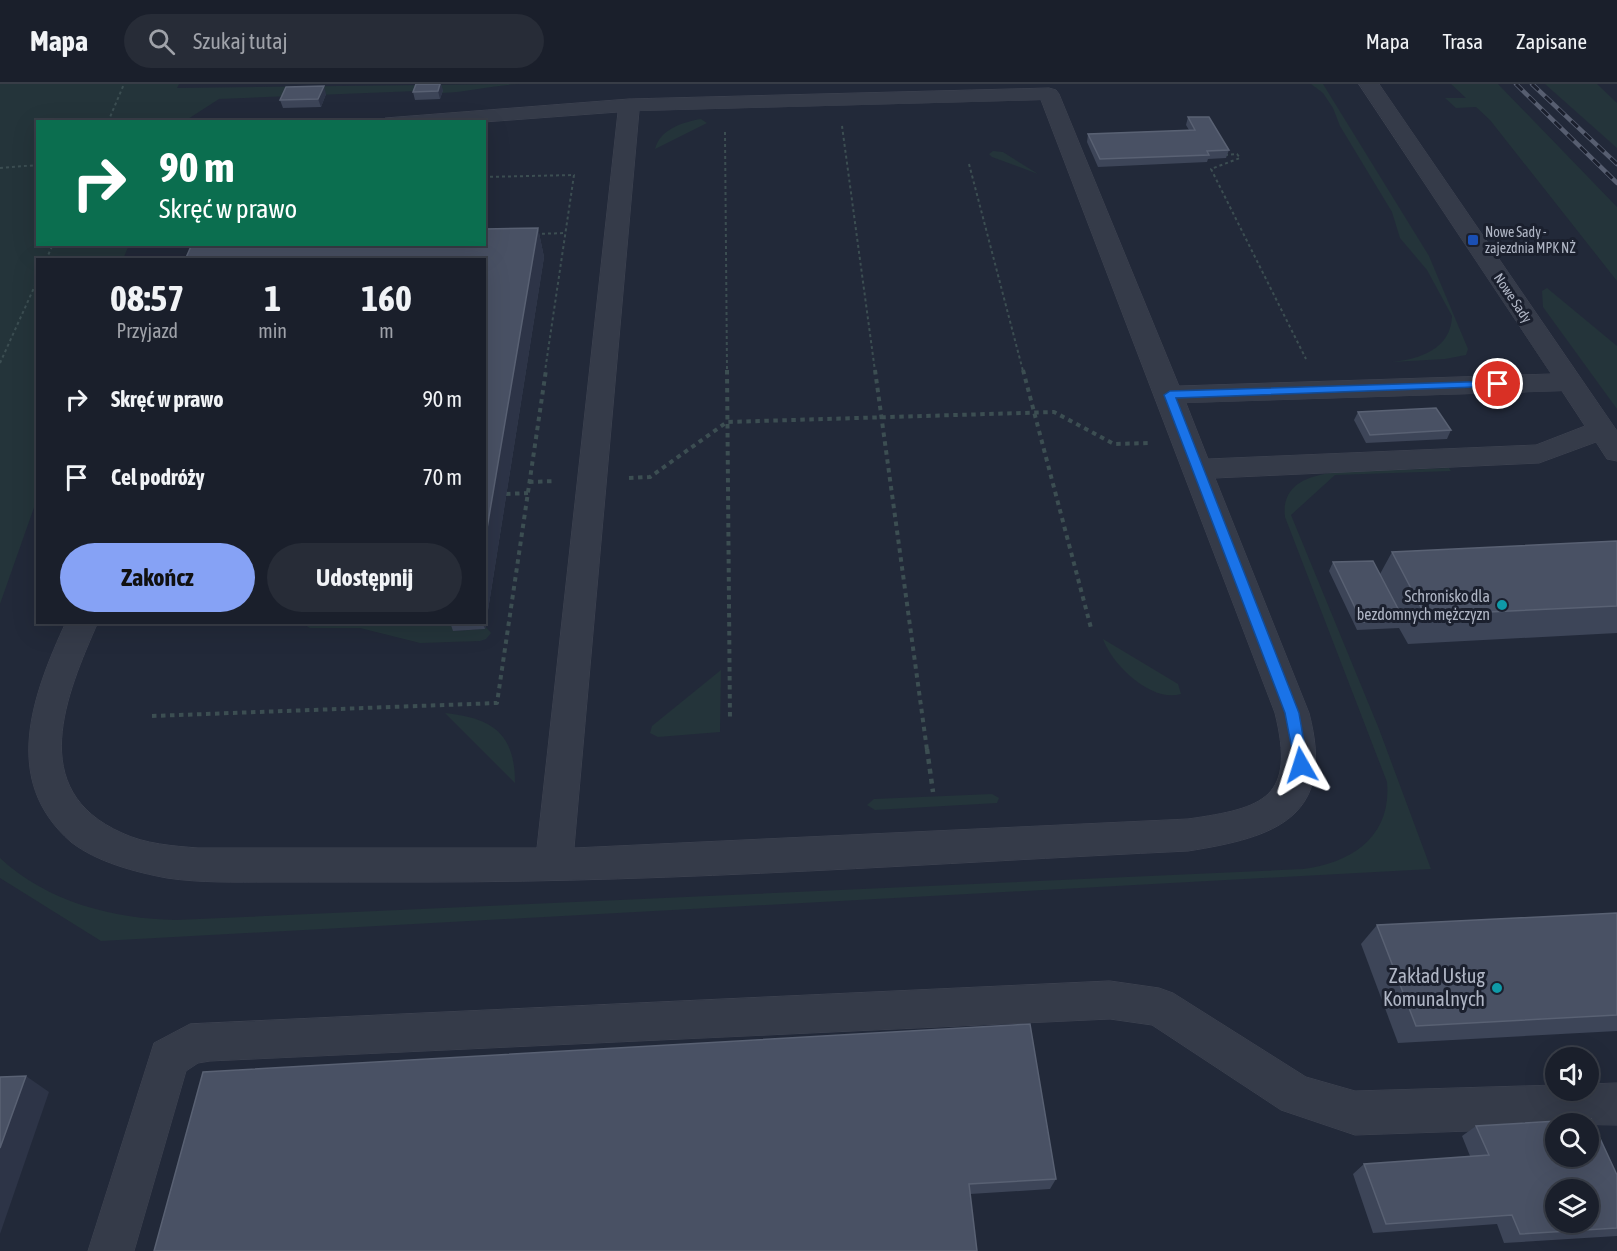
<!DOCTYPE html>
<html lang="pl">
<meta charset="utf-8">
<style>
:root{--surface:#1a1f2b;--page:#272c37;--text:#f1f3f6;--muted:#9fa2a9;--line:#383d47;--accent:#86a2f5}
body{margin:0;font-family:"Asap Condensed",sans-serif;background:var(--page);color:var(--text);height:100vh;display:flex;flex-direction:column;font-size:22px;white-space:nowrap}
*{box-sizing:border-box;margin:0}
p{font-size:20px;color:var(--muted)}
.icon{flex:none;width:33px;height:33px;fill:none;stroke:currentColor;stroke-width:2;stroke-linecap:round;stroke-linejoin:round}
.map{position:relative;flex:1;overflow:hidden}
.drawer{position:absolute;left:36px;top:174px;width:450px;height:366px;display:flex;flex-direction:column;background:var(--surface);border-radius:0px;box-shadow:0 6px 24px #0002,0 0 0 2px var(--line)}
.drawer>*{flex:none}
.top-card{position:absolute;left:36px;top:36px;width:450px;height:126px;border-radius:0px;box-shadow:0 6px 24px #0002,0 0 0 2px var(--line);background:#0b6e4f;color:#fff;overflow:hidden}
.controls{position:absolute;left:1545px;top:963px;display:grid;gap:12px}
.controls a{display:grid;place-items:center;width:54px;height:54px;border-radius:50%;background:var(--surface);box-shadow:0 6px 24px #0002,0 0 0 2px var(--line);font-size:30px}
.pin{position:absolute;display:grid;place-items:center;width:51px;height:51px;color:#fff;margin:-26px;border:3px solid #fff;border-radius:50%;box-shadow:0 2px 6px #0007}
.me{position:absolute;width:66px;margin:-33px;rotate:354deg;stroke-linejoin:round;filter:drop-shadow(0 0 4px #0008)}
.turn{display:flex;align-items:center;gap:21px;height:126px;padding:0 24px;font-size:27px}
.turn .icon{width:78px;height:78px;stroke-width:2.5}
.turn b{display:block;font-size:42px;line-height:51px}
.eta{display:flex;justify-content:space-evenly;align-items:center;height:102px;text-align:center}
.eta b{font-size:36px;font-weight:700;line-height:42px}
.action{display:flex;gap:12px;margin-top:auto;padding:12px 24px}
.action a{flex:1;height:69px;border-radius:36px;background:var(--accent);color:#111;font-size:24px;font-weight:700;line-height:69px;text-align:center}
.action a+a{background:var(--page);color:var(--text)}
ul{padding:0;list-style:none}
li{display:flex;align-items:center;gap:18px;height:78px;padding:0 24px}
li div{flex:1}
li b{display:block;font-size:22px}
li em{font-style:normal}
header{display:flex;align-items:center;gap:36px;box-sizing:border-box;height:84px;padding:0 30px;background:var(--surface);border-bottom:2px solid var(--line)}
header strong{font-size:28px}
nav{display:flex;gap:33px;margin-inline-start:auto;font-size:21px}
.search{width:420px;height:54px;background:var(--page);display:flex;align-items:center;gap:15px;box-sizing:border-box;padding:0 21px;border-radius:33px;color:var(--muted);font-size:22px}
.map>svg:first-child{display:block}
.green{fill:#24343a}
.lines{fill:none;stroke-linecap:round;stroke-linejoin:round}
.minor-casing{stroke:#3f4452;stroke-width:1}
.path-far2{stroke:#3c4e52;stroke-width:2;stroke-dasharray:3 3;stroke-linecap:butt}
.path-far1{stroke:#3c4e52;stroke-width:4;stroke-dasharray:4.5 4.5;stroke-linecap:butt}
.path{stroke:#3c4e52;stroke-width:4.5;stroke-dasharray:5 5;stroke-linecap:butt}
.minor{fill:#353b49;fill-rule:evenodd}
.rail-casing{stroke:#575e70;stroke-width:4.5}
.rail{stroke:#1b202e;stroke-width:3;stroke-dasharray:9;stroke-linecap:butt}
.wall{fill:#3d4558}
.shaded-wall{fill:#2d3447}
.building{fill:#495164;stroke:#596173;stroke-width:1.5;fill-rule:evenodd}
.route{fill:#1a73e8;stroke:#114b97;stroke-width:1.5}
.transit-dot{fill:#1a4fb4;stroke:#1b202e;stroke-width:2}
.culture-dot{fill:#0f9aa8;stroke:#1b202e;stroke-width:2}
.labels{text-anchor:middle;stroke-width:6;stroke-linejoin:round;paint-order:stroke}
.far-poi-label{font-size:14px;fill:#b0b6c5;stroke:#1b202e;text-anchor:start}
.far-street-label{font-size:14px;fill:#b0b6c5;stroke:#1b202e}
.poi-label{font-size:16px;fill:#b0b6c5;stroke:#1b202e;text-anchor:end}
.near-poi-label{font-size:20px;fill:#b0b6c5;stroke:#1b202e;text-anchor:end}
</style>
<header>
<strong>Mapa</strong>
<div class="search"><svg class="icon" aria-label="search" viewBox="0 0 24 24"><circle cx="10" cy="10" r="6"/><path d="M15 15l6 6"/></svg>Szukaj tutaj</div>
<nav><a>Mapa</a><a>Trasa</a><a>Zapisane</a></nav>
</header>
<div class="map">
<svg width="1617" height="1167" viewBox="0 0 1617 1167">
<rect width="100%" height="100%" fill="#222939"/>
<g class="green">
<path d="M0,0H179L177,4L520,0C493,1 469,8 442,9V6L219,15L188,35L173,37L38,38V160L129,161L123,175L38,176L37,415L0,520Z"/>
<path d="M1311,0H1323L1429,172L1468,265L1466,271L1445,275L1392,278C1420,275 1451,265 1452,232L1427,186L1400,154L1392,128L1340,42L1333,24L1323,9Z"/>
<path d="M1451,0H1498L1617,123V197L1490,36L1476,23L1456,24L1445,14H1466Z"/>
<path d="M1545,0H1597L1617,19V64Z"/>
<path d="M701,35L707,39L655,65C660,45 683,38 701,35Z"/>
<path d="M993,67L1003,68L1038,90L992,73L989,70Z"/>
<path d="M1547,204L1617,262V325L1543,223L1542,207Z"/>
<path d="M1449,384L1451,387L1335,391L1291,431L1379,645L1431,785L101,857L0,794V774C47,818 114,835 176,836L1303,785C1352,779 1392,752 1387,698L1285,433C1279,383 1347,388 1379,386C1402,386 1426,385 1449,384Z"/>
<path d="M302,539H454L453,547L484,545L485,542L491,549L486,555L480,557L420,559L360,544H310Z"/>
<path d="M1103,555L1178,600L1181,610C1152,619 1112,581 1103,555Z"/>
<path d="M721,586L720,648L658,653L650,649L652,642Z"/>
<path d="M445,629C492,634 515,649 515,699Z"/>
<path d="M992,710L999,714L997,719L875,726L867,721L874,715Z"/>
</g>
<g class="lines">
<defs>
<g id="minor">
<path d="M1359,0H1379L1617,347V377L1607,375L1596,358L1539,379L1215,394L1309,629C1336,733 1277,753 1188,767C935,779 681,798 427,798C375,798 322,798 269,798C235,798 201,799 167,794C135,788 97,778 71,758C0,696 33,610 66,538H98C66,611 25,706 122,749C145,760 173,762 198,764H537L618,28L484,38H382L385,34L629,15L1049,4L1056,6L1059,10L1179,302L1551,290ZM1041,16L1275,629C1296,714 1265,724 1188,735L574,764L639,27ZM1562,307L1585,342L1536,361L1208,375L1186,319Z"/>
<path d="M1110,897L1159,904L1173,909L1306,993L1355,1007L1556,1001V1006H1588V1000L1617,999V1041L1556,1040V1044L1355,1051L1281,1026L1152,941L1110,935L210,977L198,979L186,987L134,1167H88L154,959L190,940Z"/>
</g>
</defs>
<use href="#minor" class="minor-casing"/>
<g class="path-far2">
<path d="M228,35V38"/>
<path d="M108,38L124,0"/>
<path d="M842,42L875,287"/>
<path d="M725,48L727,287"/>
<path d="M1225,71L1237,70L1240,74L1211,85L1306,275"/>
<path d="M969,80L1023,287"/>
<path d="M0,84L38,81"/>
<path d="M484,93L574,91L545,287"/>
<path d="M536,150L565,149"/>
<path d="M46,176L53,160"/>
<path d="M0,279L38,195"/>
</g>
<g class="path-far1">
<path d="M727,286L730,637"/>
<path d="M875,286L927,666"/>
<path d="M1023,286L1091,544"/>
<path d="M629,394L650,393L727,338L1054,328L1114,360L1148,359"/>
<path d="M529,398L555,397"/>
<path d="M506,410L528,409"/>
<path d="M152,632L497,619L546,286"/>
</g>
<path class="path" d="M927,665L933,708"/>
<use href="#minor" class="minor"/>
<defs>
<g id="rail">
<path d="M1516,0L1617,99"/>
<path d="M1532,0L1617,80"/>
</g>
</defs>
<use href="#rail" class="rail-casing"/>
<use href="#rail" class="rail"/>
</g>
<g class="wall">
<path d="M443,6L440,15L415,16L413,8Z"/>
<path d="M326,10L321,23L283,24L280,16Z"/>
<path d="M1188,33L1229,66L1226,74L1208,75L1207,78L1098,83L1087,58L1088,50L1189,46L1186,41Z"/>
<path d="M538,144L544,173L485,545L453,547L450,538H484V176Z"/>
<path d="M1358,328L1451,346L1447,355L1366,359L1354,336Z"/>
<path d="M1617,457V549L1408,560L1399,544L1357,546L1329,487L1333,478L1380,490L1392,468Z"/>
<path d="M1617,829V947L1398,959L1361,860L1377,841Z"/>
<path d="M203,988L1056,1095L1050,1105L970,1110Z"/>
<path d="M1476,1042L1617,1091V1152L1504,1159L1497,1140L1373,1149L1353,1090L1364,1080L1470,1072L1462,1052Z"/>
</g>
<g class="shaded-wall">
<path d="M440,0H441L443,6L440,15L438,7Z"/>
<path d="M324,2L326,10L321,23L318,15Z"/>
<path d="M538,144L544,173L485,545L482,538H484V462Z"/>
<path d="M26,992L49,1008L0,1150V1064Z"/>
</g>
<g class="building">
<path d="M416,0H440L438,7L413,8Z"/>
<path d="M324,2L318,15L280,16L286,3Z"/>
<path d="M1188,33H1209L1229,66L1207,67L1209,71L1100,75L1088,50L1195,46Z"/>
<path d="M538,144L484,462V176H185L192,160H484V145Z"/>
<path d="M1436,324L1451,346L1370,351L1358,328Z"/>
<path d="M1617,457V522L1425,531L1392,468Z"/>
<path d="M1373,477L1404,536L1362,538L1333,478Z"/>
<path d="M1617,829V931L1416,942L1377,841Z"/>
<path d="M1030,940L1056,1095L969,1100L977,1167H154L203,988Z"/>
<path d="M26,992L0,1064V993Z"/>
<path d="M1591,1035L1617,1091V1144L1520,1150L1512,1131L1386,1140L1364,1080L1489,1071L1476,1042ZM1556,1040H1588V1072H1556ZM1556,1106H1588V1138H1556Z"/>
</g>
<path class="route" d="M1498,297L1502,298V302L1176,314L1299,629L1308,681L1306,686H1296L1285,629L1164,311L1170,307Z"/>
<rect class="transit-dot" x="1467" y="150" width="12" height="12" rx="3"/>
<g class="culture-dot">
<circle cx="1502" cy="521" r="6"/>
<circle cx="1497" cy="904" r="6"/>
</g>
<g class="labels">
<g class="far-poi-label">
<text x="1485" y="153">Nowe Sady -<tspan x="1485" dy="16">zajezdnia MPK NŻ</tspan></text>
</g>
<g class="far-street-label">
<text transform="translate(1513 214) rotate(56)" y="5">Nowe Sady</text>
</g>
<g class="poi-label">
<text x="1490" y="518">Schronisko dla<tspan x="1490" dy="18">bezdomnych mężczyzn</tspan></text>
</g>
<g class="near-poi-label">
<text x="1485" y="899">Zakład Usług<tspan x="1485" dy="23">Komunalnych</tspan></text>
</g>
</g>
</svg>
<div class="controls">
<a><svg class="icon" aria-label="sound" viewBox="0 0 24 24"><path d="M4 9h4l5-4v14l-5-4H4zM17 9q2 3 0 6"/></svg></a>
<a><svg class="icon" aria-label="search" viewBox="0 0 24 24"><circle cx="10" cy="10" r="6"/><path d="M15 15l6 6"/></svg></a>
<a><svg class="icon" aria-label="layers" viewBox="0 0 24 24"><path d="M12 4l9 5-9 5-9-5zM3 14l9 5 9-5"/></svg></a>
</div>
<div class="pin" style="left:1498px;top:300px;background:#d93025"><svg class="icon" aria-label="arrive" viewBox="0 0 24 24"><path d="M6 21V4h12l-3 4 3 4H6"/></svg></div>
<svg class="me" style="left:1301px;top:681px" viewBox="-20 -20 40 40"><path d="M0-17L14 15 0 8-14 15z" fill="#1a73e8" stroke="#fff" stroke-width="4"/></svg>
<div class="top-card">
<div class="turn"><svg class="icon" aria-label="right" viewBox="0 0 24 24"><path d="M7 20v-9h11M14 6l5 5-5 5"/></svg><div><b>90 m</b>Skręć w prawo</div></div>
</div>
<section class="drawer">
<div class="eta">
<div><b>08:57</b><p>Przyjazd</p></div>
<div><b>1</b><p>min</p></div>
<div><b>160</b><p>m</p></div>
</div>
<ul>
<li><svg class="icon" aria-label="right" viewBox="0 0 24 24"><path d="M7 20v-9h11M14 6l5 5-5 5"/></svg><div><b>Skręć w prawo</b></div><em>90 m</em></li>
<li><svg class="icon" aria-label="arrive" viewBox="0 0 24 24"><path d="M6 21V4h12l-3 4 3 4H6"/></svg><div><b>Cel podróży</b></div><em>70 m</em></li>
</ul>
<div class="action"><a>Zakończ</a><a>Udostępnij</a></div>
</section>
</div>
